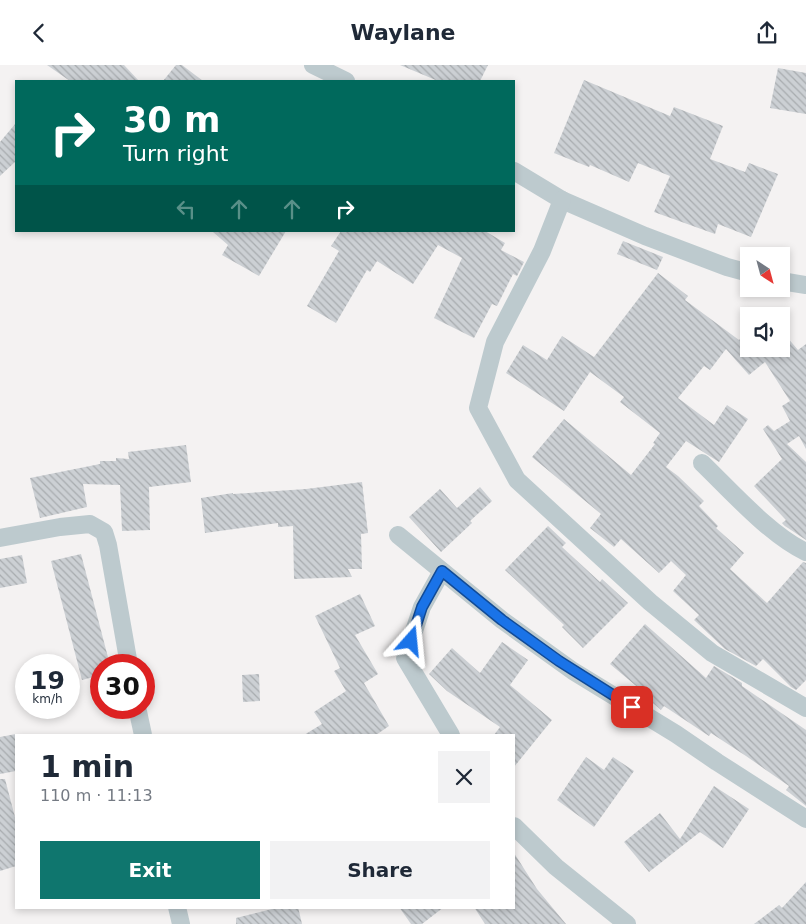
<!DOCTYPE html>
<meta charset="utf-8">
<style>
:root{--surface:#fff;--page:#f2f2f3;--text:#1f2937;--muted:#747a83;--accent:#0f766e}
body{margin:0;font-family:"DejaVu Sans",sans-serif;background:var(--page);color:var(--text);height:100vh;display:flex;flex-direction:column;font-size:19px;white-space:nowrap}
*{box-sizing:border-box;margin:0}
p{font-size:16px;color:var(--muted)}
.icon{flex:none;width:28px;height:28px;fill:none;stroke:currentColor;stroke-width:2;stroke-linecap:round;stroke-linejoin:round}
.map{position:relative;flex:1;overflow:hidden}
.side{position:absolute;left:15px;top:669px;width:500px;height:175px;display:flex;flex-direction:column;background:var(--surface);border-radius:0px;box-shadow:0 2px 8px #0003}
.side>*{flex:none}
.hud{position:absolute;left:15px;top:15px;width:500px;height:152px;border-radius:0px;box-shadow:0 2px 8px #0003;background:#00695c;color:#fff;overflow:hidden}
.needle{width:32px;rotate:144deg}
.controls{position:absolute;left:740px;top:182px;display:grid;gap:10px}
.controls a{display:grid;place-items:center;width:50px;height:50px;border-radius:0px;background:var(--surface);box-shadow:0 2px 8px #0003;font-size:25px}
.speed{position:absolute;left:15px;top:589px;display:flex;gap:10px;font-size:25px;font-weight:700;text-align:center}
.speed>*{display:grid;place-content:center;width:65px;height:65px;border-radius:50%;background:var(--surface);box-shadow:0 2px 8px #0003;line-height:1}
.speed small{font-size:12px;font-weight:400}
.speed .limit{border:8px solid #d22;background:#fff;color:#111}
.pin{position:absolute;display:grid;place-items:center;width:42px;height:42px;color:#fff;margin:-21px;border-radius:10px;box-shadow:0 2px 8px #0006}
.me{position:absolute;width:55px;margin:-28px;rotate:18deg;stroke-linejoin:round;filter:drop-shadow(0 0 4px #0008)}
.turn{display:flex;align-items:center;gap:18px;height:105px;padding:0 25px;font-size:22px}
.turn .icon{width:65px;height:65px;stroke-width:2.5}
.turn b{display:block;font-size:35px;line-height:42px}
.lanes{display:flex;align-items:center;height:48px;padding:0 25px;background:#0003;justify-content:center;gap:25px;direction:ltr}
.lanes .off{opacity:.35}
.round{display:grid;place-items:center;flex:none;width:52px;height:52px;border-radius:0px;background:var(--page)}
.head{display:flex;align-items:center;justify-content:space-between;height:85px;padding:0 25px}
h1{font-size:30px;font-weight:700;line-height:38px}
.cta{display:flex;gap:10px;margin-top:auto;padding:10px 25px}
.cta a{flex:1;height:58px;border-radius:0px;background:var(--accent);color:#fff;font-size:20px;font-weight:700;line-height:58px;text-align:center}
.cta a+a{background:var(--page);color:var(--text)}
header{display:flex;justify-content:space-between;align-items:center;height:65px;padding:0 25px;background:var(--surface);font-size:22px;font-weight:700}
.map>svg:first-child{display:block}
.building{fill:url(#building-back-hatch)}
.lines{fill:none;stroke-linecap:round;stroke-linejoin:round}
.street{stroke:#bdcace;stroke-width:18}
.route-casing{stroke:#114b97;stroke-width:12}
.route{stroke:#1a73e8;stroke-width:9}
</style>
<header><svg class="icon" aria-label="back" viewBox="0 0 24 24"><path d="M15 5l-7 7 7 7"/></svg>Waylane<svg class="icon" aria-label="share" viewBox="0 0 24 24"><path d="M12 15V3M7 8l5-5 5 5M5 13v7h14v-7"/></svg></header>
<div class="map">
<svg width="806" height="859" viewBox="0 0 806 859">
<defs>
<pattern id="building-back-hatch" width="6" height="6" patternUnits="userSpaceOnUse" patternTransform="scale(1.25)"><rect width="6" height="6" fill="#ccd0d4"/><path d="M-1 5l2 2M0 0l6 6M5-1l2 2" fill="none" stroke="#a8acaf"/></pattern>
</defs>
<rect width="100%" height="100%" fill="#f4f2f2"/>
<g class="building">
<path d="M47,0H124L139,16H70Z"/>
<path d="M176,0H182L203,16H163Z"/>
<path d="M400,0H488L480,16H438Z"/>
<path d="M778,3L806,8V49L770,43Z"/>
<path d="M584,15L670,51L674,42L723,61L710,94L745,107L749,98L778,109L751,172L718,159L715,169L654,147L670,111L638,98L629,117L590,100L589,102L554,88Z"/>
<path d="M16,58V96L0,111V77Z"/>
<path d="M212,166H286L259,211L222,190L228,180Z"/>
<path d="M341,166H485L505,178L501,185L524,197L517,211L513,209L497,241L492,239L474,273L434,253L462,193L438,180L413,219L377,196L370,207L367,205L336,258L307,241L339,186L331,181Z"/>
<path d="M623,176L663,192L657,205L617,189Z"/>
<path d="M658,208L688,231L685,235L739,275L749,266V284H781V265L798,285L806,279V384L799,371L787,379L806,397V475L785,461L782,458L786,455L754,421L782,394L763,364L768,360L774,366L790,356L782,341L790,336L765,297L749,310L726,284L710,305L704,301L678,333L714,360L727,340L748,354L719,397L686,376L666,402L678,411L704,436L699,441L718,461L716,463L744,488L730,504L767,538L803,497L806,498V615L796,625L791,622L763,594L756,601L725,584L694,555L699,550L673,526L686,510L671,496L659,508L621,474L614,482L590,463L601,449L532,392L564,354L631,410L655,379L653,378L660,368L620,337L624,332L590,307L564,346L506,308L523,280L547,295L562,271L594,292Z"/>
<path d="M186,380L191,417L149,422L150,465L122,466L120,420L83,419L87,442L40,453L30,413L100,399V396H116V393L129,394L128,387Z"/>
<path d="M362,417L368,468L361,469L362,504H348L352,512L294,514L293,461L278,462V458L205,468L201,433L233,428V429L306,424Z"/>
<path d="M480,422L492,436L470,456L472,458L441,487L409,452L440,424L457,443Z"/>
<path d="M548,461L566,478L562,482L600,517L602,514L628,538L583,583L562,562L564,560L505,505Z"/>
<path d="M81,489L110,600H101V610L82,615L51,496Z"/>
<path d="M22,490L27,518L0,523V494Z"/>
<path d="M360,529L375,561L355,570L378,609L364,618L389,661L376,670H304L322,659L314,647L346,626L334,606L340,603L315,551Z"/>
<path d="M645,559L706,613L714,601L742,618V621L806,665V741L786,725L789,721L746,691L711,668L709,671L664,641L661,645L639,626L641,625L610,599Z"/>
<path d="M502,577L528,595L510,620L552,655L514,702V670H494L500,662L447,626L429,609L452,583L480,608Z"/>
<path d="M259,609L260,636L243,637L242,610Z"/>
<path d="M16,669V706L0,709V672Z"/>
<path d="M586,692L604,705L613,692L634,706L594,762L557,735Z"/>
<path d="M0,714H5L16,756V801L0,806Z"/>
<path d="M714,721L749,744L723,783L700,767L649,807L624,777L660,748L680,774Z"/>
<path d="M514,788L537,824L566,859H485L474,842H514Z"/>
<path d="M806,817V859H754L779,840L782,843Z"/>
<path d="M280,842H298L302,859H236V853Z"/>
<path d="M399,842H444L422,859H411Z"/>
</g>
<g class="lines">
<g class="street">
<path d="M313,0L346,16"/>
<path d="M514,106L562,135L645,171L727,202L749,208"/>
<path d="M562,135L542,186L495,277L478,343L517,415L650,537L712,588L806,643"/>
<path d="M781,216L806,220"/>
<path d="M702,398C730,425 771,471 806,487"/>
<path d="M398,470L502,555L573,606L676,669L717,697L806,754"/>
<path d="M0,473L60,462L90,459L104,467L108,480L129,600"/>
<path d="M442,506L422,542L405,593L451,670"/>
<path d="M137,642L143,670"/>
<path d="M514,761L556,802L627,859"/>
<path d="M177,842L181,859"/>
</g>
</g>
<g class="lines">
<defs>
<path id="route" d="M411,576L422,542L442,506L502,555L559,596L632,642"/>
</defs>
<use href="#route" class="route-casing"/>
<use href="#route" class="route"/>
</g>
</svg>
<div class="controls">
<a><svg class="needle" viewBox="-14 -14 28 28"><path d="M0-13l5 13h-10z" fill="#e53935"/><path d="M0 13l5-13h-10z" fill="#747a83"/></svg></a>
<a><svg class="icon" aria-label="sound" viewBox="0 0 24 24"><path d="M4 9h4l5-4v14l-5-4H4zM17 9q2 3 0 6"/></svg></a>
</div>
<div class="speed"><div>19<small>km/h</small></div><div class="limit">30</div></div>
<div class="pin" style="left:632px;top:642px;background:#d93025"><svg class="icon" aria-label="arrive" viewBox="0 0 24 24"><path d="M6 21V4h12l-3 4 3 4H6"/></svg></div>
<svg class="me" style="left:411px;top:576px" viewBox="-20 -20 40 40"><path d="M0-17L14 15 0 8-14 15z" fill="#1a73e8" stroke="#fff" stroke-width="4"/></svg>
<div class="hud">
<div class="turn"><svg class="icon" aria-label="right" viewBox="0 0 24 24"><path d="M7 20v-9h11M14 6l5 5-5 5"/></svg><div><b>30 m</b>Turn right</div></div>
<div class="lanes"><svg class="icon off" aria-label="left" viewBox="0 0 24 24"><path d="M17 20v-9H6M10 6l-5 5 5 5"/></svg><svg class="icon off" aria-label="ahead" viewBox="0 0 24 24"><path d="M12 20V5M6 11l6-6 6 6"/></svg><svg class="icon off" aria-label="ahead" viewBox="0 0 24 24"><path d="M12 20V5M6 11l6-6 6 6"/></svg><svg class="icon" aria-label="right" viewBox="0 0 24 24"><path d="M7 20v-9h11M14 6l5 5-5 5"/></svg></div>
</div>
<section class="side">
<div class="head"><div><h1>1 min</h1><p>110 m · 11:13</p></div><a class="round"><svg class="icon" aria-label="close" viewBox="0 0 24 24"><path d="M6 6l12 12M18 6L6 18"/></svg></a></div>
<div class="cta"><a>Exit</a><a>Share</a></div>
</section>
</div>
